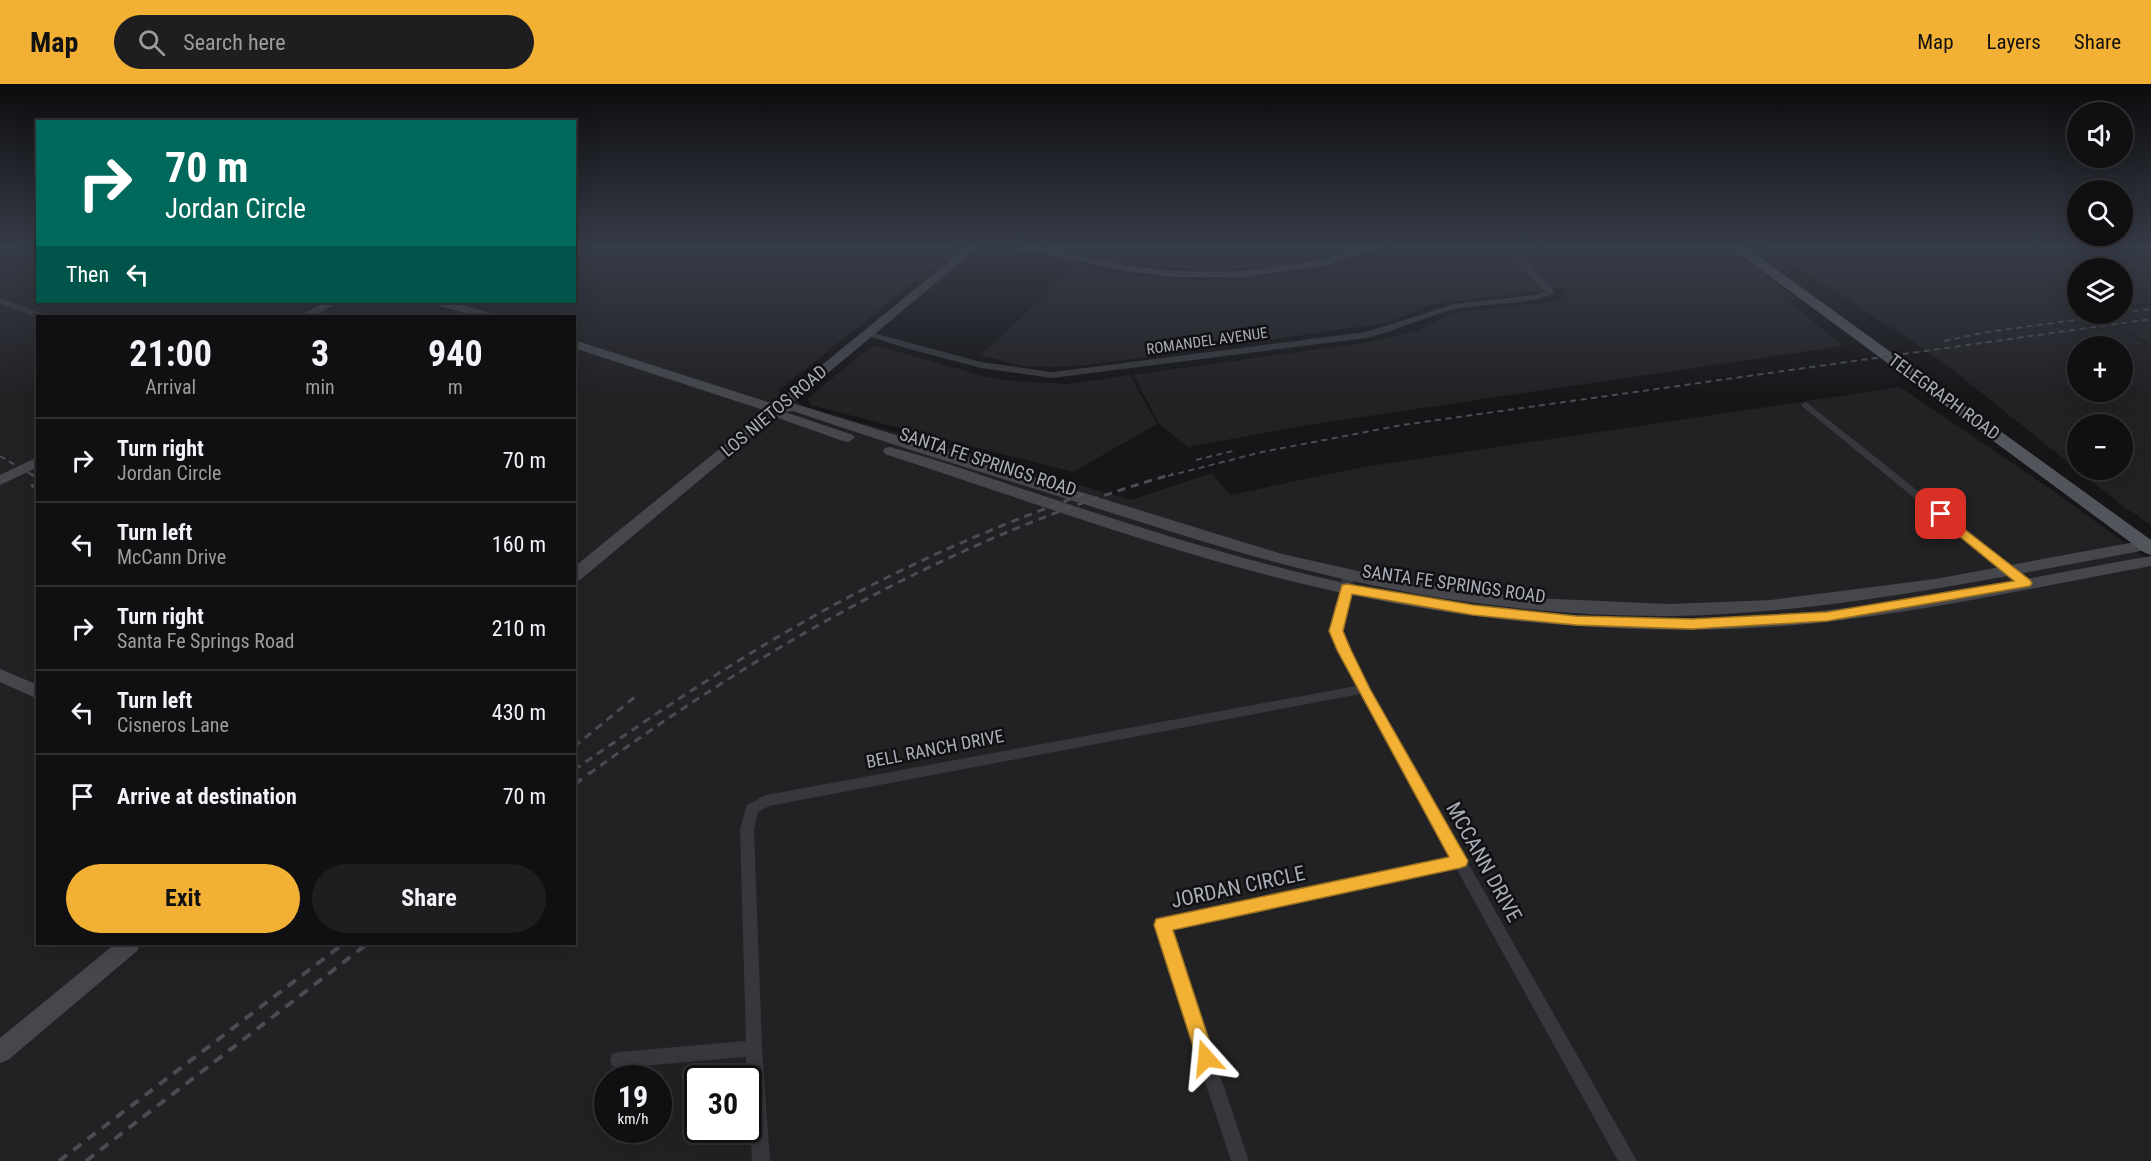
<!DOCTYPE html>
<meta charset="utf-8">
<style>
:root{--surface:#101012;--page:#1e1e20;--text:#f1f3f6;--muted:#9c9d9f;--line:#303032;--accent:#f2b134}
body{margin:0;font-family:"Roboto Condensed",sans-serif;background:var(--page);color:var(--text);height:100vh;display:flex;flex-direction:column;font-size:22px;white-space:nowrap}
*{box-sizing:border-box;margin:0}
p{font-size:20px;color:var(--muted)}
.icon{flex:none;width:33px;height:33px;fill:none;stroke:currentColor;stroke-width:2;stroke-linecap:round;stroke-linejoin:round}
.map{position:relative;flex:1;overflow:hidden}
.drawer{position:absolute;left:36px;top:231px;width:540px;height:630px;display:flex;flex-direction:column;background:var(--surface);border-radius:0px;box-shadow:0 6px 24px #0002,0 0 0 2px var(--line)}
.drawer>*{flex:none}
.hud{position:absolute;left:36px;top:36px;width:540px;height:183px;border-radius:0px;box-shadow:0 6px 24px #0002,0 0 0 2px var(--line);background:#00695c;color:#fff;overflow:hidden}
.tools{position:absolute;left:2067px;top:18px;display:grid;gap:12px}
.tools a{display:grid;place-items:center;width:66px;height:66px;border-radius:50%;background:var(--surface);box-shadow:0 6px 24px #0002,0 0 0 2px var(--line);font-size:30px}
.speed{position:absolute;left:594px;top:981px;display:flex;gap:12px;font-size:30px;font-weight:700;text-align:center}
.speed>*{display:grid;place-content:center;width:78px;height:78px;border-radius:50%;background:var(--surface);box-shadow:0 6px 24px #0002,0 0 0 2px var(--line);line-height:1}
.speed small{font-size:15px;font-weight:400}
.speed .limit{border:3px solid #111;border-radius:9px;background:#fff;color:#111}
.pin{position:absolute;display:grid;place-items:center;width:51px;height:51px;color:#fff;margin:-26px;border-radius:12px;box-shadow:0 3px 9px #0006}
.me{position:absolute;width:66px;margin:-33px;rotate:342deg;stroke-linejoin:round;filter:drop-shadow(0 0 4px #0008)}
.turn{display:flex;align-items:center;gap:21px;height:126px;padding:0 30px;font-size:27px}
.turn .icon{width:78px;height:78px;stroke-width:2.5}
.turn b{display:block;font-size:42px;line-height:51px}
.then{display:flex;align-items:center;height:57px;padding:0 30px;background:#0003;gap:12px;font-size:22px}
.eta{display:flex;justify-content:space-evenly;align-items:center;height:102px;text-align:center}
.eta b{font-size:36px;font-weight:700;line-height:42px}
.action{display:flex;gap:12px;margin-top:auto;padding:12px 30px}
.action a{flex:1;height:69px;border-radius:36px;background:var(--accent);color:#111;font-size:24px;font-weight:700;line-height:69px;text-align:center}
.action a+a{background:var(--page);color:var(--text)}
ul{padding:0;list-style:none}
li{display:flex;align-items:center;gap:18px;height:84px;padding:0 30px;border-top:2px solid var(--line)}
li div{flex:1}
li b{display:block;font-size:22px}
li em{font-style:normal}
header{display:flex;align-items:center;gap:36px;box-sizing:border-box;height:84px;padding:0 30px;background:var(--accent);color:#111}
header strong{font-size:28px}
nav{display:flex;gap:33px;margin-inline-start:auto;font-size:21px}
.search{width:420px;height:54px;background:var(--page);display:flex;align-items:center;gap:15px;box-sizing:border-box;padding:0 21px;border-radius:33px;color:var(--muted);font-size:22px}
.map>svg:first-child{display:block}
.built{fill:#222225;fill-rule:evenodd}
.lines{fill:none;stroke-linecap:round;stroke-linejoin:round}
.street{fill:#37383d;fill-rule:evenodd}
.secondary{fill:#45474d;fill-rule:evenodd}
.primary{fill:#53555c;fill-rule:evenodd}
.rail-far2{stroke:#4a4c52;stroke-width:2;stroke-dasharray:6 4.5;stroke-linecap:butt}
.rail-far1{stroke:#4a4c52;stroke-width:3;stroke-dasharray:8 6;stroke-linecap:butt}
.rail{stroke:#4a4c52;stroke-width:4;stroke-dasharray:10 8;stroke-linecap:butt}
.route{fill:#f2b134;stroke:#9d7322;stroke-width:1.5}
.labels{text-anchor:middle;stroke-width:5;stroke-linejoin:round;paint-order:stroke}
.far-street-label{font-size:15px;fill:#a8adb8;stroke:#111113}
.street-label{font-size:18px;fill:#a8adb8;stroke:#111113}
.near-street-label{font-size:21px;fill:#a8adb8;stroke:#111113}
</style>
<header>
<strong>Map</strong>
<div class="search"><svg class="icon" aria-label="search" viewBox="0 0 24 24"><circle cx="10" cy="10" r="6"/><path d="M15 15l6 6"/></svg>Search here</div>
<nav><a>Map</a><a>Layers</a><a>Share</a></nav>
</header>
<div class="map">
<svg width="2151" height="1077" viewBox="0 0 2151 1077">
<rect width="100%" height="100%" fill="#161618"/>
<g class="built">
<path d="M0,162H37L38,218H574L575,162H959L778,307L806,323L1131,416L1212,389L1230,411L1363,383L1900,303L2055,408L2151,478V1077H0ZM38,232H574V860H38ZM608,994H658V1046H608ZM698,994H748V1046H698Z"/>
<path d="M1044,162H1365L1282,181L1228,186H1190L1114,178Z"/>
<path d="M1397,162H1551L1521,165L1533,176L1523,166L1561,162H1726L1798,215L1789,217L1843,262L1308,341L1188,363L1159,340L1133,291L1370,258L1417,247L1453,229L1557,218L1565,212L1564,203L1431,221L1387,239L1089,281L1052,283L1022,282L981,271L1075,183L1121,191L1202,196L1313,188L1381,170Z"/>
<path d="M1763,162H2151V219L2123,223L2122,184H2078V230H2122L2123,225L2151,221V261L2124,247L2151,263V441L2120,420L1948,282L1903,251ZM2122,262V308H2078V262ZM2122,340V386H2078V340Z"/>
<path d="M878,262L983,292L1014,297L1068,300L1130,291L1157,340L1073,388L810,321L808,314L869,264Z"/>
</g>
<g class="lines">
<g class="street">
<path d="M0,162H11L0,166Z"/>
<path d="M1499,162H1507L1548,199L1554,208L1553,210C1522,222 1488,218 1456,225C1425,232 1397,247 1366,254L1052,294L981,284L909,265L862,250L866,247L981,278L1052,288L1366,248L1454,220L1535,211L1545,207Z"/>
<path d="M0,214L44,230L45,232L38,234L0,220Z"/>
<path d="M1806,318L2030,496L2032,499L2030,502H2022L1803,323L1801,321Z"/>
<path d="M1349,487L1355,491L1342,547L1378,620L1637,1077H1618L1456,784L1171,846L1249,1077H1231L1154,841L1157,836L1162,834L1450,773L1360,610L769,722L758,728L754,745L762,964L770,1077H752L746,973L618,984L612,982L610,976L612,970L618,968L746,957L740,745L747,721L766,711L1356,602L1330,547L1343,491Z"/>
</g>
<g class="secondary">
<path d="M968,162H980L792,319L1282,470L1394,495L1532,514L1670,520L1771,516L1935,495L2151,455V465C1993,494 1836,529 1674,532C1553,533 1431,517 1314,488C1239,470 1166,446 1093,423C993,392 892,361 793,327L785,328L853,351L855,354L848,358L843,357L775,333L580,496L574,497V483L766,327L574,264V256L774,320Z"/>
<path d="M1015,162H1035L1125,181L1172,187H1243L1323,176L1367,162H1383L1325,182L1243,193H1172L1125,187L1021,165Z"/>
<path d="M325,218H339L314,232H300Z"/>
<path d="M434,218H451L491,229L493,232H476L436,221Z"/>
<path d="M890,363C940,376 989,394 1038,410C1140,444 1243,477 1349,500C1492,530 1641,542 1787,530C1909,521 2030,493 2151,472V482C2013,507 1874,540 1733,545C1605,549 1477,537 1352,511C1193,478 1039,420 885,370L883,367L885,364Z"/>
<path d="M38,373V383L0,401V391Z"/>
<path d="M0,585L38,601V615L0,598Z"/>
<path d="M115,860H141L137,867L8,976L0,979V954Z"/>
</g>
<path class="primary" d="M1729,162H1744L2151,456V471L2145,469Z"/>
<g class="rail-far2">
<path d="M2122,229L2151,225"/>
<path d="M1944,257L1987,248L2119,230"/>
<path d="M0,372L34,392"/>
<path d="M1196,376L1237,366"/>
<path d="M1168,392L1262,368L1402,341L2151,235"/>
</g>
<g class="rail-far1">
<path d="M31,390L38,394"/>
<path d="M31,401L38,404"/>
<path d="M574,663L636,612"/>
<path d="M574,686C675,616 778,547 888,493C954,460 1021,433 1090,408"/>
<path d="M589,690C766,561 961,450 1173,390"/>
</g>
<g class="rail">
<path d="M574,701L591,688"/>
<path d="M59,1077L343,860"/>
<path d="M86,1077L367,860"/>
</g>
</g>
<linearGradient id="sky" x2="0" y2="1"><stop stop-color="#0c0c0d"/><stop offset="0.52" stop-color="#363c48"/><stop offset="1" stop-color="#363c48" stop-opacity="0"/></linearGradient>
<rect width="2151" height="312" fill="url(#sky)"/>
<path class="route" d="M1941,427L2030,496L2032,499L2030,502L1827,537L1692,545L1576,541L1473,531L1352,510L1343,547L1351,566L1370,605L1468,777L1466,782L1460,784L1173,846L1215,974L1213,981L1206,983L1199,981L1154,841L1156,835L1449,773L1337,566L1329,547L1342,501L1347,500L1473,521L1576,532L1692,535L1827,528L2014,497L1936,433L1935,430L1936,428Z"/>
<g class="labels">
<g class="far-street-label">
<text transform="translate(1207 257) rotate(-8)" y="5">ROMANDEL AVENUE</text>
</g>
<g class="street-label">
<text transform="translate(1944 313) rotate(36)" y="6">TELEGRAPH ROAD</text>
<text transform="translate(774 327) rotate(-40)" y="6">LOS NIETOS ROAD</text>
<text transform="translate(988 378) rotate(18)" y="6">SANTA FE SPRINGS ROAD</text>
<text transform="translate(1454 500) rotate(8)" y="6">SANTA FE SPRINGS ROAD</text>
<text transform="translate(935 665) rotate(-11)" y="6">BELL RANCH DRIVE</text>
</g>
<g class="near-street-label">
<text transform="translate(1484 778) rotate(61)" y="7">MCCANN DRIVE</text>
<text transform="translate(1238 803) rotate(-12)" y="7">JORDAN CIRCLE</text>
</g>
</g>
</svg>
<div class="tools">
<a><svg class="icon" aria-label="sound" viewBox="0 0 24 24"><path d="M4 9h4l5-4v14l-5-4H4zM17 9q2 3 0 6"/></svg></a>
<a><svg class="icon" aria-label="search" viewBox="0 0 24 24"><circle cx="10" cy="10" r="6"/><path d="M15 15l6 6"/></svg></a>
<a><svg class="icon" aria-label="layers" viewBox="0 0 24 24"><path d="M12 4l9 5-9 5-9-5zM3 14l9 5 9-5"/></svg></a>
<a>+</a>
<a>−</a>
</div>
<div class="speed"><div>19<small>km/h</small></div><div class="limit">30</div></div>
<div class="pin" style="left:1941px;top:430px;background:#d93025"><svg class="icon" aria-label="arrive" viewBox="0 0 24 24"><path d="M6 21V4h12l-3 4 3 4H6"/></svg></div>
<svg class="me" style="left:1206px;top:974px" viewBox="-20 -20 40 40"><path d="M0-17L14 15 0 8-14 15z" fill="#f2b134" stroke="#fff" stroke-width="4"/></svg>
<div class="hud">
<div class="turn"><svg class="icon" aria-label="right" viewBox="0 0 24 24"><path d="M7 20v-9h11M14 6l5 5-5 5"/></svg><div><b>70 m</b>Jordan Circle</div></div>
<div class="then">Then<svg class="icon" aria-label="left" viewBox="0 0 24 24"><path d="M17 20v-9H6M10 6l-5 5 5 5"/></svg></div>
</div>
<section class="drawer">
<div class="eta">
<div><b>21:00</b><p>Arrival</p></div>
<div><b>3</b><p>min</p></div>
<div><b>940</b><p>m</p></div>
</div>
<ul>
<li><svg class="icon" aria-label="right" viewBox="0 0 24 24"><path d="M7 20v-9h11M14 6l5 5-5 5"/></svg><div><b>Turn right</b><p>Jordan Circle</p></div><em>70 m</em></li>
<li><svg class="icon" aria-label="left" viewBox="0 0 24 24"><path d="M17 20v-9H6M10 6l-5 5 5 5"/></svg><div><b>Turn left</b><p>McCann Drive</p></div><em>160 m</em></li>
<li><svg class="icon" aria-label="right" viewBox="0 0 24 24"><path d="M7 20v-9h11M14 6l5 5-5 5"/></svg><div><b>Turn right</b><p>Santa Fe Springs Road</p></div><em>210 m</em></li>
<li><svg class="icon" aria-label="left" viewBox="0 0 24 24"><path d="M17 20v-9H6M10 6l-5 5 5 5"/></svg><div><b>Turn left</b><p>Cisneros Lane</p></div><em>430 m</em></li>
<li><svg class="icon" aria-label="arrive" viewBox="0 0 24 24"><path d="M6 21V4h12l-3 4 3 4H6"/></svg><div><b>Arrive at destination</b></div><em>70 m</em></li>
</ul>
<div class="action"><a>Exit</a><a>Share</a></div>
</section>
</div>
